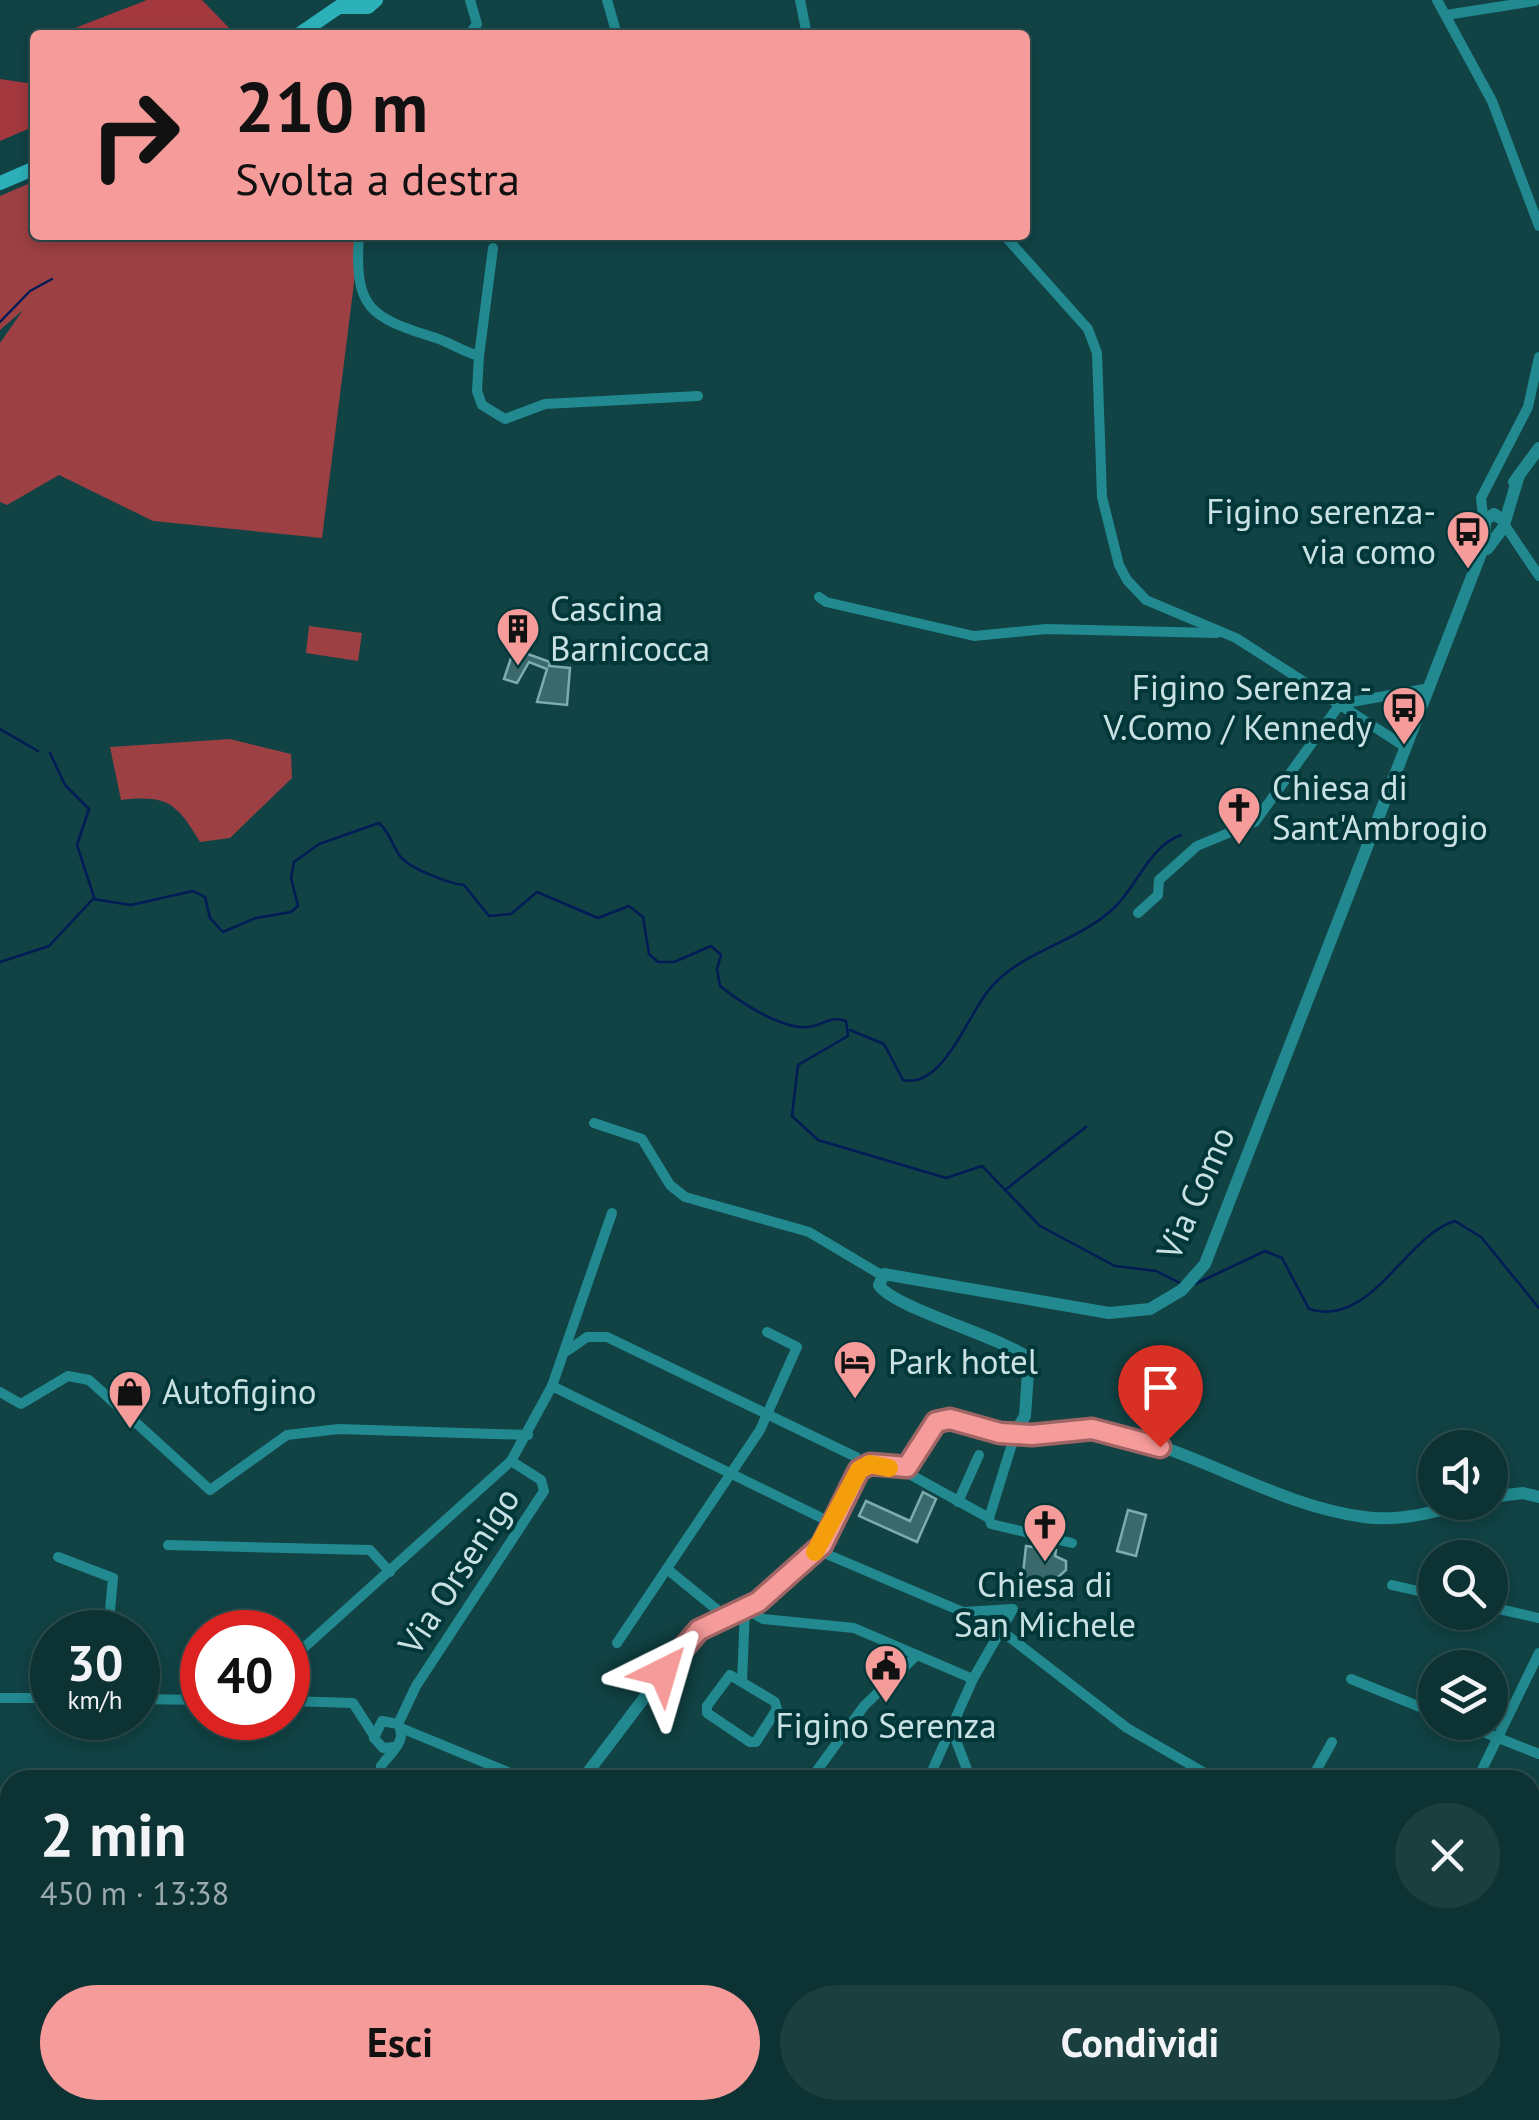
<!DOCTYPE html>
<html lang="it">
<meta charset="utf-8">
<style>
:root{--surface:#0d3233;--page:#1b3e3f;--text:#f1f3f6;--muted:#9aaaac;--line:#2d4d4e;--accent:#f59b9a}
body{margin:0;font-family:"PT Sans",sans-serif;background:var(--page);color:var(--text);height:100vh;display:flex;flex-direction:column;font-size:38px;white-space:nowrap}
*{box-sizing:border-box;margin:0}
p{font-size:32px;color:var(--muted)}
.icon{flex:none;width:55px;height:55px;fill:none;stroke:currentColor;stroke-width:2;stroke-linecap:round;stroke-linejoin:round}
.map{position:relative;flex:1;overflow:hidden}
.sheet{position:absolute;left:0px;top:1770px;width:1540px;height:350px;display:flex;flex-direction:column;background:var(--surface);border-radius:30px 30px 0 0;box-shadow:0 5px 15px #0003,0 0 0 2px var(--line)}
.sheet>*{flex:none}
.hud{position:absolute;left:30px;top:30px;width:1000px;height:210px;border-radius:10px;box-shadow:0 5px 15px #0003,0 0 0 2px var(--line);background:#f59b9a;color:#111;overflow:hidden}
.tools{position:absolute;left:1418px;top:1430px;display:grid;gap:20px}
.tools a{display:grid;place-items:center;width:90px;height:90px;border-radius:50%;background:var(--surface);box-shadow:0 5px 15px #0003,0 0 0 2px var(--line);font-size:50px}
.speed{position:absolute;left:30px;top:1610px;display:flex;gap:20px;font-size:50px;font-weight:700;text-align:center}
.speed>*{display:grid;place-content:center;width:130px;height:130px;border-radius:50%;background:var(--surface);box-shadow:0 5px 15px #0003,0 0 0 2px var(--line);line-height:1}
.speed small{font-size:25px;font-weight:400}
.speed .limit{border:15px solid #d22;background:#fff;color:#111}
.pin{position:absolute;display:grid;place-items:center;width:85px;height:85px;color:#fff;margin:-102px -42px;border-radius:50% 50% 50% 0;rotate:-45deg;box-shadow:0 0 10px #0007}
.pin .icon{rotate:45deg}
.me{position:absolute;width:110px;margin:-55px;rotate:40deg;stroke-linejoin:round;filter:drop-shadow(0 0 8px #0008)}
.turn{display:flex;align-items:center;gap:35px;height:210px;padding:0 40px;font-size:45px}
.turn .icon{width:130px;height:130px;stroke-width:2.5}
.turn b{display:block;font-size:70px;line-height:85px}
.round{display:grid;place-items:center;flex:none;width:105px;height:105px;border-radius:52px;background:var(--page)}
.head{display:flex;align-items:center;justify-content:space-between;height:170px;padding:0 40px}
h1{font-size:60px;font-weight:700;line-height:75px}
.action{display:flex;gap:20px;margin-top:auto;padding:20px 40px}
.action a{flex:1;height:115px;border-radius:60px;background:var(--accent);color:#111;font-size:40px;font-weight:700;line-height:115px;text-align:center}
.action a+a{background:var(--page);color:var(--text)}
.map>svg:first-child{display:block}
.green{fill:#9d4043}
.forest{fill:#a3393f}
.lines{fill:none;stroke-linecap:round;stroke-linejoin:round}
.stream{stroke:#001c56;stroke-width:2.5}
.building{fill:#3a686b;stroke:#7cacae;stroke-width:2.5}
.minor{stroke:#21898f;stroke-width:10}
.tertiary{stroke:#21898f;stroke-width:12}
.secondary{stroke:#2db1b9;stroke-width:14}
.route-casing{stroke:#9f6564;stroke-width:25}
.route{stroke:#f59b9a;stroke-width:18}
.slow{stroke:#f59e0b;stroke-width:18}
.labels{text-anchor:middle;stroke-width:8;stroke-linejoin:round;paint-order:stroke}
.poi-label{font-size:35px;fill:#c9e1e2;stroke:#02373a;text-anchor:start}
.street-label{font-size:35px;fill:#c9e1e2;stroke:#02373a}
</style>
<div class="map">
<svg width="1539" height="2120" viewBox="0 0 1539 2120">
<rect width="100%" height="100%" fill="#114244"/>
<g class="green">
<path d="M35,181V235H360L322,538L153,521L59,475L7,505L0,502V343L23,310L0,330V196Z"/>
<path d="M309,626L362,633L358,661L306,653Z"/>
<path d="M230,739L291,754L292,778L230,838L200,842C176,802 167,795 121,800L110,747Z"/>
<path d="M1031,2110H1143L1135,2120H1043Z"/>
<path d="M1357,2110L1351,2120H1268L1252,2111Z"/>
</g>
<g class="forest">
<path d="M147,0H202L236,35H57Z"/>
<path d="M35,71V126L0,141V79L27,83Z"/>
</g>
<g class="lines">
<g class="stream">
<path d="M0,322L30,291L52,279"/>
<path d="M0,729L38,751"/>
<path d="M50,753L65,785L89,809L77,845L94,897"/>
<path d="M0,962L49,946L93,899L131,905L193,891L205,897L210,918L223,932L256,918L291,912L298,906L291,878L294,862L319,844L379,823C391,834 391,844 400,856C408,868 450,884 464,885L489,916L511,914L537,892L598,918L629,906L643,917L649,954L658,962H674L711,946L721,955L717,969L720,986C740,1002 782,1030 808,1027C823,1026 829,1015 846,1021L848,1036L798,1065L792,1116L818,1140L946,1178L982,1166L1040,1226L1115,1266L1156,1271L1182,1284"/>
<path d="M850,1030L884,1044L903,1080C943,1089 968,1015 988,991C1019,951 1078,943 1115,907C1138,884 1150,846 1181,835"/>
<path d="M1005,1190L1086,1127"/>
<path d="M1195,1284L1265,1251L1282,1258L1309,1309C1371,1329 1406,1235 1455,1221L1481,1237L1539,1308"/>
<path d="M1163,2120L1174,2110"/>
</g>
</g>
<g class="building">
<path d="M514,649L550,662L549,666L570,668L567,705L537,702L547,669L529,662L517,683L504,679Z"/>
<path d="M923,1492L936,1499L917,1542L859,1516L866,1501L910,1521Z"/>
<path d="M1128,1510L1146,1515L1136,1556L1117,1551Z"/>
<path d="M1026,1546L1056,1550L1055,1556L1066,1561V1570L1057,1578L1056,1585L1022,1583Z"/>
</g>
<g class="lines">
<g class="minor">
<path d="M607,0L617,35"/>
<path d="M800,0L807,35"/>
<path d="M1437,0L1492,101L1539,226"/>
<path d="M1446,15L1535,1"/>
<path d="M469,35L477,24L470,0"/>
<path d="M359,235C354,309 369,317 436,338C451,343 464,352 479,356L477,391L482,405L505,419L545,404L698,396"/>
<path d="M1004,235L1088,329L1097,353L1102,497L1119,565L1127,580L1146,600L1236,638L1404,746"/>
<path d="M479,356L493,248"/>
<path d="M1484,524L1481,498L1528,407L1539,357"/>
<path d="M1504,524L1539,576"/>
<path d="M819,597L826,602L974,636L1046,629L1217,633"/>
<path d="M1138,913L1158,895L1159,880L1197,846L1255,822L1340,704L1430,688"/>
<path d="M594,1123L642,1139L670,1185L685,1197L809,1232L883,1276"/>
<path d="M567,1351L587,1337H607L856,1457L865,1466"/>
<path d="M552,1386L832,1523"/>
<path d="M0,1392L21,1404L68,1376L89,1380L210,1490L287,1435L339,1429L528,1435"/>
<path d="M902,1470L989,1518L991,1524L1072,1543"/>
<path d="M958,1502L979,1455"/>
<path d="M989,1518L1016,1431"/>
<path d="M168,1545L370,1550L390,1572"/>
<path d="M58,1557L113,1578L108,1632"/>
<path d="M667,1569L726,1617"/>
<path d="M1392,1585L1435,1595"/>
<path d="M1490,1607L1539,1618"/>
<path d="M1003,1632L1127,1728L1217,1780"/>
<path d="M617,1643L760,1430L797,1347L767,1332"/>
<path d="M288,1662L511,1461L552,1386L612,1213"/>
<path d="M730,1675L775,1702L777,1709L756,1742H750L707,1713V1706Z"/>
<path d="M1351,1679L1435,1713"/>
<path d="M742,1682L745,1609L763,1619L854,1628L973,1679L1013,1609L963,1612L817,1550"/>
<path d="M0,1698H52"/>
<path d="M138,1699L202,1700"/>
<path d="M288,1701L353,1703L373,1734"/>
<path d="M1458,1722L1539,1754"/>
<path d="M398,1724L416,1686L544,1491L541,1480L511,1461"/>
<path d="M401,1728L527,1780"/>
<path d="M952,1730L971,1780"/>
<path d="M382,1780L381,1766C391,1752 408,1741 398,1724L382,1721L374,1738L383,1748L394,1747"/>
<path d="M810,1780L864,1706L917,1655"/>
<path d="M928,1780L973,1679"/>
<path d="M1181,1780L1193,1767"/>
<path d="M1311,1780L1332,1742"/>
<path d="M1477,1780L1539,1653"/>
<path d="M1530,1875L1539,1859"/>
<path d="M0,1955L10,1961"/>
<path d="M1530,1999L1539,2004"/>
<path d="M219,2110L227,2120"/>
<path d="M563,2110L582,2120"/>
<path d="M767,2110L782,2120"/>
<path d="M1230,2110L1248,2120"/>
<path d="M135,2120L142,2110"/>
<path d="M256,2120L263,2110"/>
<path d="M653,2120L657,2110"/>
<path d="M701,2120L704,2110"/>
<path d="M847,2120L852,2110"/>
<path d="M961,2120L969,2110"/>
<path d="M1389,2120L1395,2110"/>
</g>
<g class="tertiary">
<path d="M1514,482L1539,448"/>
<path d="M1487,549L1503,528L1519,475"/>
<path d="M1016,1431L1025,1416L1029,1358C998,1336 892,1307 879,1285L884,1274L1109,1313L1150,1309L1182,1290L1205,1264L1485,543V520L1494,514L1503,520"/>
<path d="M1490,1497L1523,1493L1539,1497"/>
<path d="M582,1780L688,1640L758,1602L822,1545L859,1471L869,1465L907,1467L941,1420C963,1416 984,1435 1007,1434C1031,1432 1074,1426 1097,1430C1190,1444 1271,1505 1364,1517C1399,1522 1436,1512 1469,1502"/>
<path d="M503,2120L507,2110"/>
</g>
<g class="secondary">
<path d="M341,7H368L376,0"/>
<path d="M298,35L349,0"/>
<path d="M0,183L35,168"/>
</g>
</g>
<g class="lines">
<defs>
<path id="route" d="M663,1672L699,1630L758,1602L822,1545L859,1470L870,1464L907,1467L936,1422L950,1419L1000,1433L1032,1435L1092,1429L1160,1447"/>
</defs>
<use href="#route" class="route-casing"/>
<use href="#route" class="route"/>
<path class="slow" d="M815,1552L859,1470L870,1464L889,1468"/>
</g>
<defs>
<symbol id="bus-pin" viewBox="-11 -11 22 30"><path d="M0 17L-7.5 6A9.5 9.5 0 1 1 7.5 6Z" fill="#f59b9a" stroke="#02373a"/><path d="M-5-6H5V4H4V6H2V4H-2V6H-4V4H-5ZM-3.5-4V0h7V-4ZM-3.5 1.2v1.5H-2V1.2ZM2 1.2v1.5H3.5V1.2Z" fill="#111"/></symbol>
<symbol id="building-pin" viewBox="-11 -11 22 30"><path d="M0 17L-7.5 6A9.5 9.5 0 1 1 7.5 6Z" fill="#f59b9a" stroke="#02373a"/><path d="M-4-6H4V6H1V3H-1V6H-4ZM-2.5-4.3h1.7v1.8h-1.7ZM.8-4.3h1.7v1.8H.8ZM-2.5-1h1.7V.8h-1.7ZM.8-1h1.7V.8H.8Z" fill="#111"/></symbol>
<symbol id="church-pin" viewBox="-11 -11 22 30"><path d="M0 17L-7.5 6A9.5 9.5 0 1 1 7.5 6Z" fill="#f59b9a" stroke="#02373a"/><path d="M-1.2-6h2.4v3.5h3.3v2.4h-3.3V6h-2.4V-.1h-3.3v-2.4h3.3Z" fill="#111"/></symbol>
<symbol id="hotel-pin" viewBox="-11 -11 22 30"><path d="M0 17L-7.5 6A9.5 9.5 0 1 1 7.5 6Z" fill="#f59b9a" stroke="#02373a"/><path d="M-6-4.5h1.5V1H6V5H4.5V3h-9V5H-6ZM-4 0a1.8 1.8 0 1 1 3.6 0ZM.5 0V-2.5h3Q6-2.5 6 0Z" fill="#111"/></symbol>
<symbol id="shop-pin" viewBox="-11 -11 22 30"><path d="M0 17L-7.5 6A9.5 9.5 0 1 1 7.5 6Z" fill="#f59b9a" stroke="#02373a"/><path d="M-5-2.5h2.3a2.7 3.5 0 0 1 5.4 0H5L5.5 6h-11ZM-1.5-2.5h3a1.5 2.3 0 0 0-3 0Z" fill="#111"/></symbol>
<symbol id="civic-pin" viewBox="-11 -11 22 30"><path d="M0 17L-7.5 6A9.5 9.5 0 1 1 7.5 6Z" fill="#f59b9a" stroke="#02373a"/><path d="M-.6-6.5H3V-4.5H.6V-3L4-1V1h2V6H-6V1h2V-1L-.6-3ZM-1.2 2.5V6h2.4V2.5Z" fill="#111"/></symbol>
</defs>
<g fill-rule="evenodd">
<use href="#bus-pin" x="1443" y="507" width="50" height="68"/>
<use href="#building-pin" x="493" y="604" width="50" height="68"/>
<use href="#bus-pin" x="1379" y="683" width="50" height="68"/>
<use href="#church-pin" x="1214" y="783" width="50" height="68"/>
<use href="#hotel-pin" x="830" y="1337" width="50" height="68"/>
<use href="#shop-pin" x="105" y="1367" width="50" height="68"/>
<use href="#church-pin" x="1020" y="1500" width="50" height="68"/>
<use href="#civic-pin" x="861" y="1641" width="50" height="68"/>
</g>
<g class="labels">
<g class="poi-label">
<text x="1436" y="524" text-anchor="end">Figino serenza-<tspan x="1436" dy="40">via como</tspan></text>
<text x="550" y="621">Cascina<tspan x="550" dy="40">Barnicocca</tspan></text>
<text x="1372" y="700" text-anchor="end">Figino Serenza -<tspan x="1372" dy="40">V.Como / Kennedy</tspan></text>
<text x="1272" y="800">Chiesa di<tspan x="1272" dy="40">Sant'Ambrogio</tspan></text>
<text x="888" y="1374">Park hotel</text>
<text x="162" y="1404">Autofigino</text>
<text x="1045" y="1597" text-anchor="middle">Chiesa di<tspan x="1045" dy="40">San Michele</tspan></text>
<text x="886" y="1738" text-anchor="middle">Figino Serenza</text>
</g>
<g class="street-label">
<text transform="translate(1196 1193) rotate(-66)" y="12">Via Como</text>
<text transform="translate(459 1571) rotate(-57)" y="12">Via Orsenigo</text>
</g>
</g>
</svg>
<div class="tools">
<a><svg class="icon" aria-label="sound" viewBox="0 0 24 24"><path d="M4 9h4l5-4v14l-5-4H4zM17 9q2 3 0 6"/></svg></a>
<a><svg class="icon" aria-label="search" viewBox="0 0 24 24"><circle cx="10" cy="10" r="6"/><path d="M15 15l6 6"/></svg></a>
<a><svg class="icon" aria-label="layers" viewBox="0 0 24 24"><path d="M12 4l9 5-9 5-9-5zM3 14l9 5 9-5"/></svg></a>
</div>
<div class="speed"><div>30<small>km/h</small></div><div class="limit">40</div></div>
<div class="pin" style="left:1160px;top:1447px;background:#d93025"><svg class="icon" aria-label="arrive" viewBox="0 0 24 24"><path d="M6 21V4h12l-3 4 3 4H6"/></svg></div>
<svg class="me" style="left:663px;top:1672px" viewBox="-20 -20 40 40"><path d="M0-17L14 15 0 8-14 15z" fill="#f59b9a" stroke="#fff" stroke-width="4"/></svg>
<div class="hud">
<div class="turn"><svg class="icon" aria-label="right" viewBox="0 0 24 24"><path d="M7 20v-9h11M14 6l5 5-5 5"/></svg><div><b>210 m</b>Svolta a destra</div></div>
</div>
<section class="sheet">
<div class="head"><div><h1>2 min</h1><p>450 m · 13:38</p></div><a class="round"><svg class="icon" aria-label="close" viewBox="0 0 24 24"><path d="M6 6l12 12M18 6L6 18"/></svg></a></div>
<div class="action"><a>Esci</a><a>Condividi</a></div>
</section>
</div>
